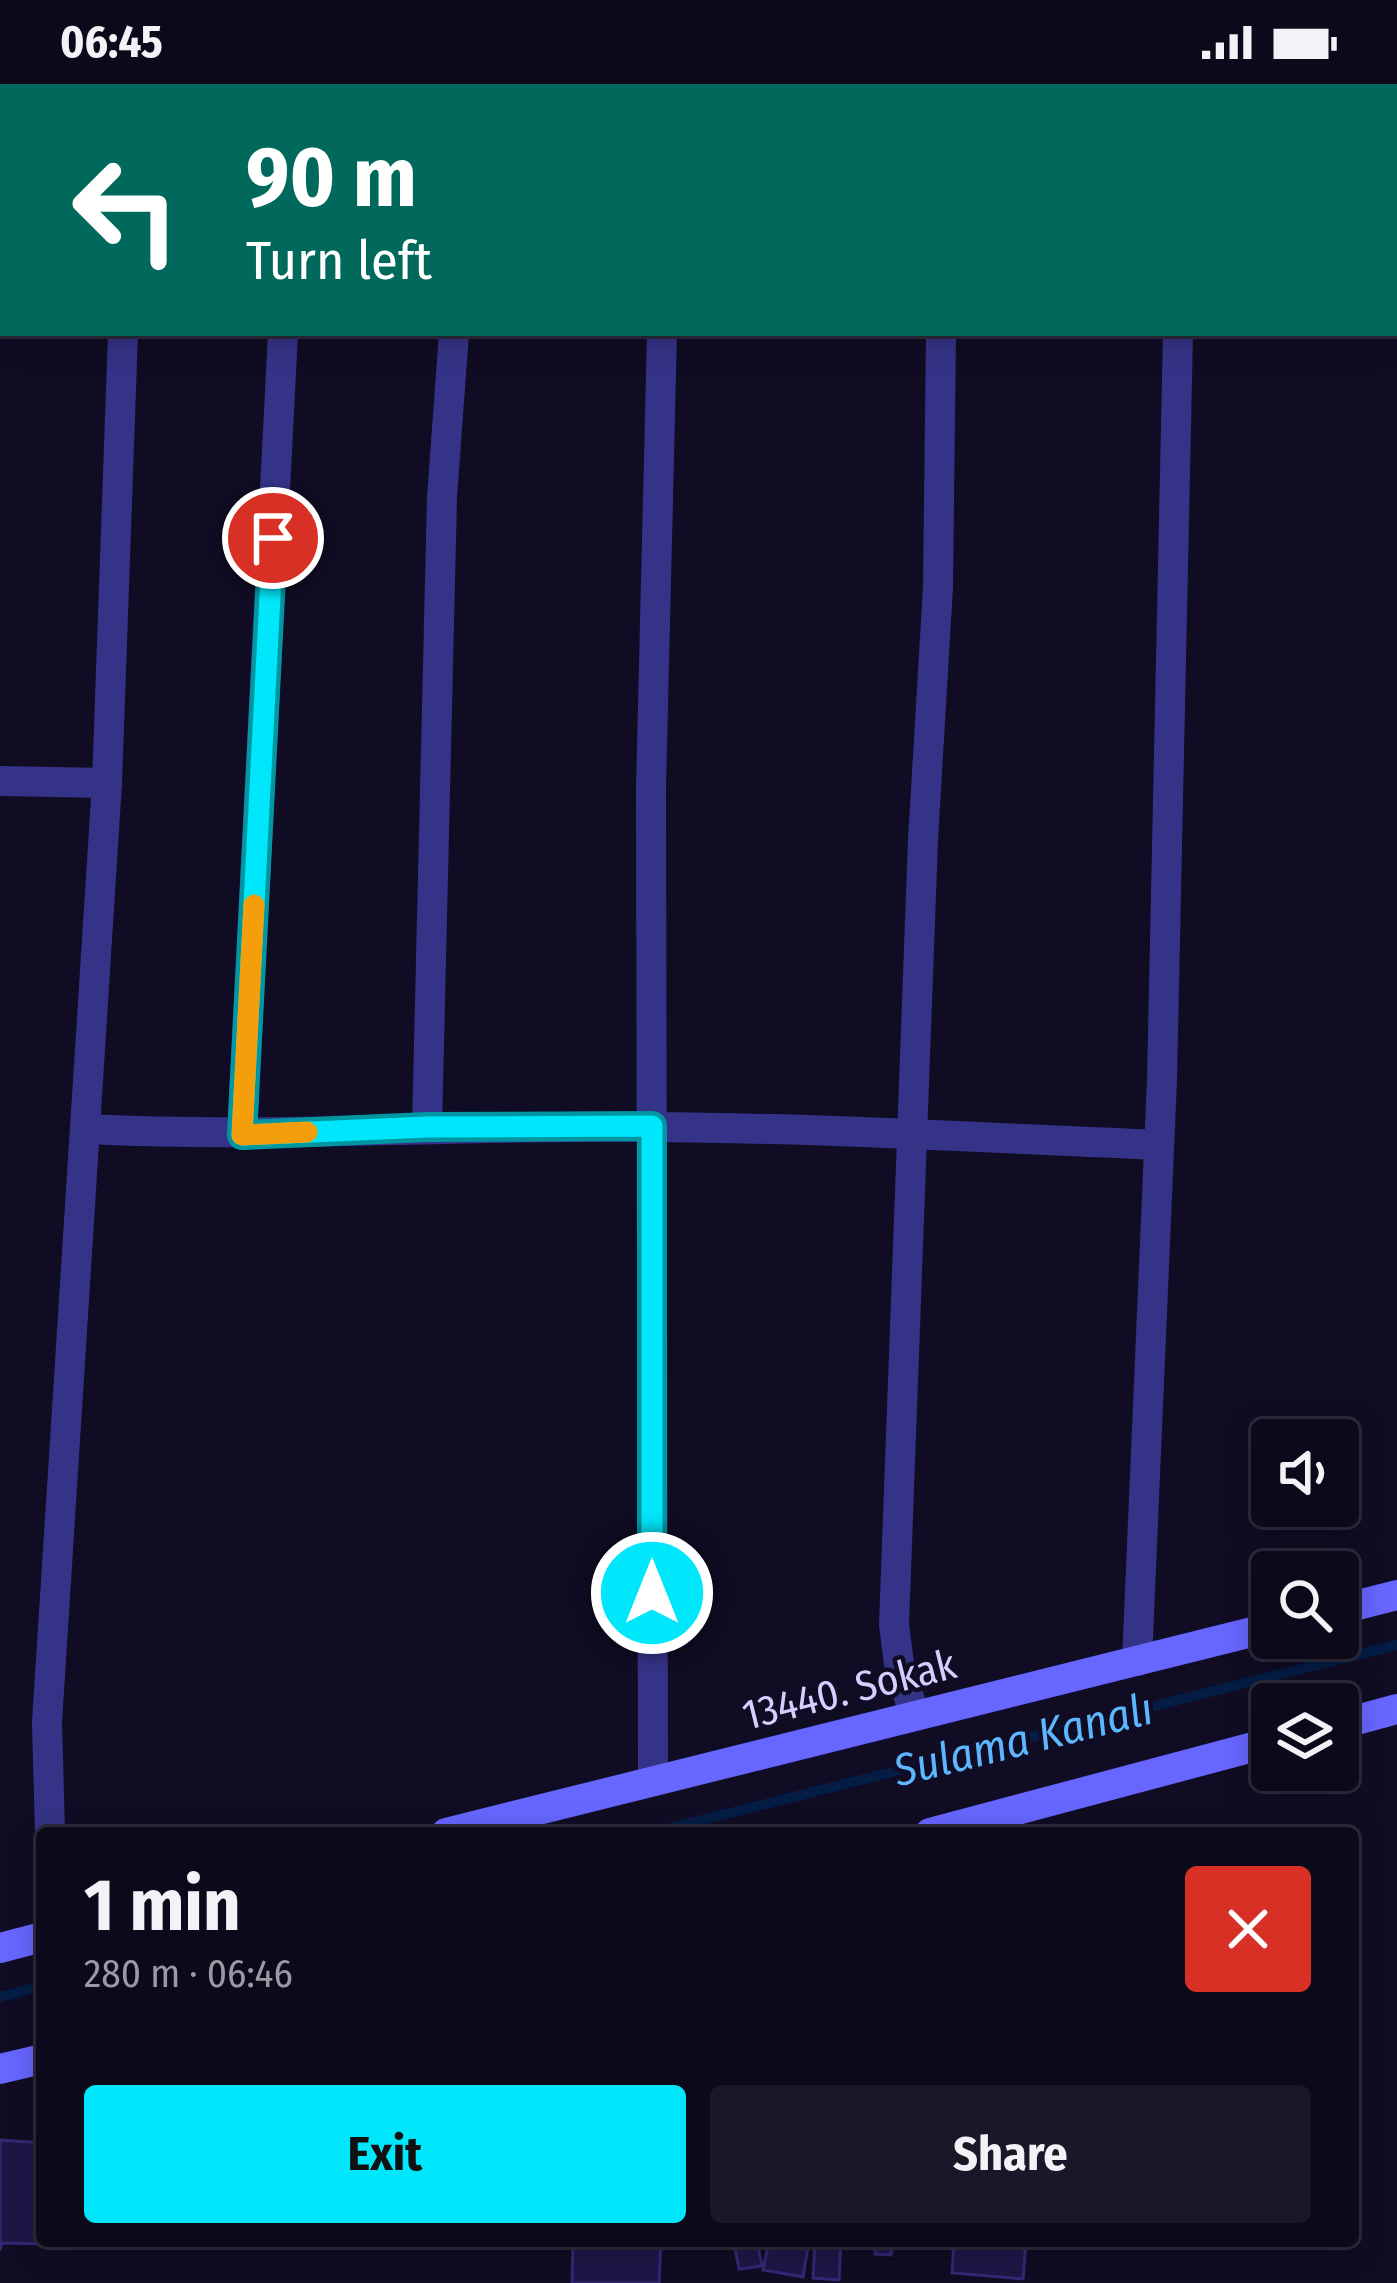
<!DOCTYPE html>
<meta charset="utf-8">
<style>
:root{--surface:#0c091b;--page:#1a1728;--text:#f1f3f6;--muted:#9a9aa3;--line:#2c2a3a;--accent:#00e6fa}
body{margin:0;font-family:"Fira Sans Condensed",sans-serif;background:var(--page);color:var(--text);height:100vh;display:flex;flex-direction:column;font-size:45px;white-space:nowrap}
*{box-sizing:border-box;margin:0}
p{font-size:39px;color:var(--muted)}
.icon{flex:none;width:66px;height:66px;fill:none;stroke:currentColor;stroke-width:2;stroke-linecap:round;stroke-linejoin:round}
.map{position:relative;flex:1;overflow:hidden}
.details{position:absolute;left:36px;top:1743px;width:1323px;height:420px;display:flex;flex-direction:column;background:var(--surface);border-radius:12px;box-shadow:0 6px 30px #0003,0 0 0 3px var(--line)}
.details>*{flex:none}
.banner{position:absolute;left:0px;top:0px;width:1398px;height:252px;box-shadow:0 6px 30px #0003,0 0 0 3px var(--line);background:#00695c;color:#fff;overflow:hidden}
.tools{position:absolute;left:1251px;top:1335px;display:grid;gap:24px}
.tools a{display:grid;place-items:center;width:108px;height:108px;border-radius:12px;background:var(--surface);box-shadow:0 6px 30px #0003,0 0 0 3px var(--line);font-size:60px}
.pin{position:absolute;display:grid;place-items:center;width:102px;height:102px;color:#fff;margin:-51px;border:6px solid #fff;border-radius:50%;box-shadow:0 3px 12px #0007}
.me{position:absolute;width:132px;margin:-66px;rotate:0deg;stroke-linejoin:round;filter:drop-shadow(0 0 9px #0008)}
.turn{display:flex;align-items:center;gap:42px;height:252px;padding:0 48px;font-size:54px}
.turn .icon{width:156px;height:156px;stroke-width:2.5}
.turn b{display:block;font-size:84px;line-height:102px}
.round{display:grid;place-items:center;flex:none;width:126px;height:126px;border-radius:12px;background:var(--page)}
.head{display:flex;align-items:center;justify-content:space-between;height:204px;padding:0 48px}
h1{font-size:72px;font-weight:700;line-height:90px}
.button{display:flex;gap:24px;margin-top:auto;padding:24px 48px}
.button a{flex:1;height:138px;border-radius:12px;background:var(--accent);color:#111;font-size:48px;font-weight:700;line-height:138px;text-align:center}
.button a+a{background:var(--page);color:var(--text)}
.status{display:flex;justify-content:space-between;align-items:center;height:84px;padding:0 60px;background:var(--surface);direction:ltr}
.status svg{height:33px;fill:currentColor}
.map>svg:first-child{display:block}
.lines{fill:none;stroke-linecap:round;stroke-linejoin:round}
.stream{stroke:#051d44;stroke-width:10}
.building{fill:#1f1646;stroke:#342774;stroke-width:3}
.street{stroke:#353387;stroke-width:30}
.secondary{stroke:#6766ff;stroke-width:30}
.route-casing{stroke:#0096a2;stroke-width:30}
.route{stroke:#00e6fa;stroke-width:21}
.slow{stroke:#f59e0b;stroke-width:21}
.labels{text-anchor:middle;stroke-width:9;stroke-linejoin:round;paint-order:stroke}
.street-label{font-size:42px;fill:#d4cfff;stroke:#100c24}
.water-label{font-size:45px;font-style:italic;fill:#5db7ff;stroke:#100c24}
</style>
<div class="status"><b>06:45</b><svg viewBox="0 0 49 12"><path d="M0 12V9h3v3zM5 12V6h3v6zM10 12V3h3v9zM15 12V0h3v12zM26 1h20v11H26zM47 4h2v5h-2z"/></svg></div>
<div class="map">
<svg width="1397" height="2199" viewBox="0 0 1397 2199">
<rect width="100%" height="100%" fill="#100c24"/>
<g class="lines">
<g class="stream">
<path d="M650,1749L1397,1561"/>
<path d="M0,1913L42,1902"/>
</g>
</g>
<g class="building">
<path d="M0,2056L42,2059V2157L50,2160L2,2159L0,2166Z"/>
<path d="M573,2157H661L659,2199H572Z"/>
<path d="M757,2157L762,2182L739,2185L734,2159Z"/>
<path d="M769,2157H809L803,2193L763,2186Z"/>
<path d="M815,2157H841L839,2196L813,2194Z"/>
<path d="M876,2157H892L891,2171L875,2170Z"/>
<path d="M954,2157H1026L1023,2195L952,2189Z"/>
</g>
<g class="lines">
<g class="street">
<path d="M455,0L456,3"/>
<path d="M946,0V3"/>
<path d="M134,3L135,0"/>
<path d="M297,3V0"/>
<path d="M668,3V0"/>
<path d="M1181,3V0"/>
<path d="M0,697L107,699"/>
<path d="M427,1043L442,413L454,249"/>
<path d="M87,1045C275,1054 462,1041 650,1043C820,1044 989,1054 1159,1061"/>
<path d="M242,1051L283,249"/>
<path d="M1137,1577L1162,996L1178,249"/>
<path d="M915,1631L900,1587L894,1541L923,756L938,503L941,249"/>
<path d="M653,1696L651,704L662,249"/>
<path d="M50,1749L47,1638L107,699L123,249"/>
</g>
<g class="secondary">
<path d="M1338,1526L1397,1511"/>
<path d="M1338,1641L1397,1625"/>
<path d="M446,1749L1272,1543"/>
<path d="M930,1749L1272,1658"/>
<path d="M0,1864L42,1853"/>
<path d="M0,1985L42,1975"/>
</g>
</g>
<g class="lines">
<defs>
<path id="route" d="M273,454L242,1051L427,1043L652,1042V1509"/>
</defs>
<use href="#route" class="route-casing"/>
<use href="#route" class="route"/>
<path class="slow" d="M254,821L242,1051L307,1048"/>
</g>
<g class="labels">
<g class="street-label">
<text transform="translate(849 1605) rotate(-14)" y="15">13440. Sokak</text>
</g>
<g class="water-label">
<text transform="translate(1023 1655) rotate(-14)" y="16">Sulama Kanalı</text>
</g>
</g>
</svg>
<div class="tools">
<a><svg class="icon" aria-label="sound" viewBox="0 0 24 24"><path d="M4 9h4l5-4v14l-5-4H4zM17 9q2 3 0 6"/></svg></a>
<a><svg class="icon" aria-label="search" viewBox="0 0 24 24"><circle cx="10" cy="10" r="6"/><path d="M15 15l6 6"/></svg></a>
<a><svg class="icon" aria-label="layers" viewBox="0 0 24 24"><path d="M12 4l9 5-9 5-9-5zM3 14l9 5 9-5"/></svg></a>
</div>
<div class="pin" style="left:273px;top:454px;background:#d93025"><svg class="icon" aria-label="arrive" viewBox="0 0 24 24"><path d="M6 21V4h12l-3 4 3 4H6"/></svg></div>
<svg class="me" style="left:652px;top:1509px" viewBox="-20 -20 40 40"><circle r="17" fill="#00e6fa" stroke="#fff" stroke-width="3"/><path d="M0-11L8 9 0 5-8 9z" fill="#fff"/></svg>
<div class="banner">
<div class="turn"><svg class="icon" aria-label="left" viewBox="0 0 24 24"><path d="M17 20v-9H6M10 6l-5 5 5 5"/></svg><div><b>90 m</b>Turn left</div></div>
</div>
<section class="details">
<div class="head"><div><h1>1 min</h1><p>280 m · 06:46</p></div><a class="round" style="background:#d93025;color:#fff"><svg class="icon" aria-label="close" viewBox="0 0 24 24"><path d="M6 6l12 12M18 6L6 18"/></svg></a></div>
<div class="button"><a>Exit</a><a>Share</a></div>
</section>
</div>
